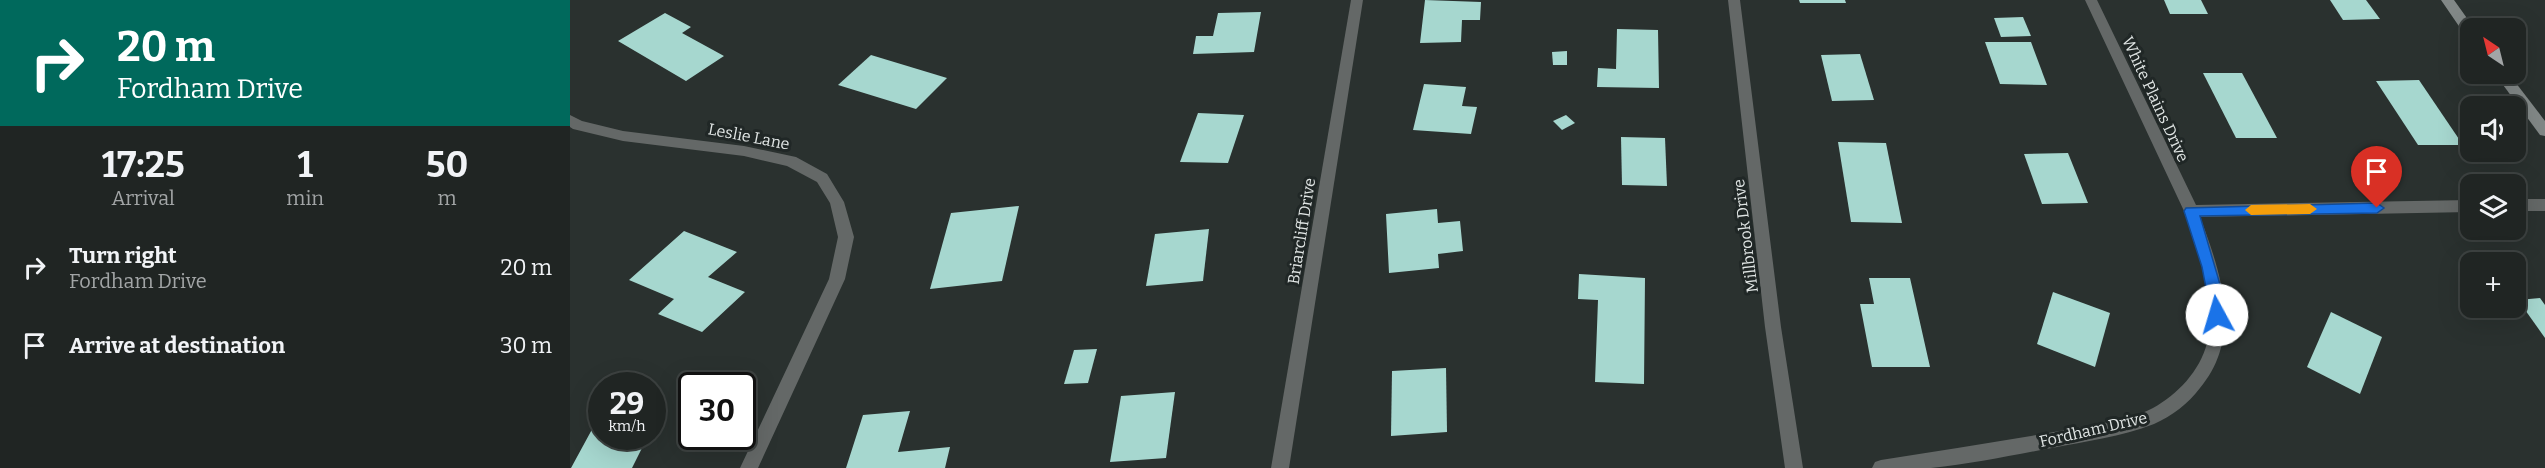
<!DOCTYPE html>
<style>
:root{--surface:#202523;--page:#2d3130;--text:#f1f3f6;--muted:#a2a5a6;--line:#3d4241}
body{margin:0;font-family:Bitter,serif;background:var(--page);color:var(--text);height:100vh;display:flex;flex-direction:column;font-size:22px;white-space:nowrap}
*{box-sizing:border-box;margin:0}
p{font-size:20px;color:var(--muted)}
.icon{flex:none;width:33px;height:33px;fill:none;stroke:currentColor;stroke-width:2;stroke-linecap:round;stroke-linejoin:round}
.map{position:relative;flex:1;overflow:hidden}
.side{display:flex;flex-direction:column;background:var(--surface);width:570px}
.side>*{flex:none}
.top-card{background:#00695c;color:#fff;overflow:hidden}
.needle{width:39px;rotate:325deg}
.buttons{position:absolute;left:1890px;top:18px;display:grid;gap:12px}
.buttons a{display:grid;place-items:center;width:66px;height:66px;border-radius:12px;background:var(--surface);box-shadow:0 6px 24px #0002,0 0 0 2px var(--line);font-size:30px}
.speed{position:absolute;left:18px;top:372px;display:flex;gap:12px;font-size:30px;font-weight:700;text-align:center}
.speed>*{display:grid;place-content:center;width:78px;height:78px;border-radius:50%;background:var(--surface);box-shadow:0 6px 24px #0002,0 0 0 2px var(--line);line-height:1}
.speed small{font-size:15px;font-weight:400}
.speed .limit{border:3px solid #111;border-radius:9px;background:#fff;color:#111}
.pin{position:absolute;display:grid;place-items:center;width:51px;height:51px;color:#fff;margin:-62px -26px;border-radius:50% 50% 50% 0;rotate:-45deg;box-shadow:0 0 6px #0007}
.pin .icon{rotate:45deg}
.me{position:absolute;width:66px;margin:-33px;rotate:354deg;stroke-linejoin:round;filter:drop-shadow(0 0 4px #0008)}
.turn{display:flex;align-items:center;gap:21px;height:126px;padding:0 18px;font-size:27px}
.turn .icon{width:78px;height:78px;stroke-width:2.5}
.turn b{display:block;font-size:42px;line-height:51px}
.eta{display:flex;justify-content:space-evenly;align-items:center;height:102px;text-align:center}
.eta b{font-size:36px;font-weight:700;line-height:42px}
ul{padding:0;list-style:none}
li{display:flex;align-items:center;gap:18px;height:78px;padding:0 18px}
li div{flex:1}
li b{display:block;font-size:22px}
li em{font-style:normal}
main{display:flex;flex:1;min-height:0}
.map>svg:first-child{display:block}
.building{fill:#a6d7cf}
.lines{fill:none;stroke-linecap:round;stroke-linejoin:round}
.minor{fill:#646867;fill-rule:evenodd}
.secondary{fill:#828887;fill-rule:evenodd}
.route{fill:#1a73e8;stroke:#114b97;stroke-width:1.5}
.slow{fill:#f59e0b}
.labels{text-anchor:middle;stroke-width:6;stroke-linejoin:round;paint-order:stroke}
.street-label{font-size:16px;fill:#e0e5e4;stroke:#202726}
</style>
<main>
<section class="side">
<div class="top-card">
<div class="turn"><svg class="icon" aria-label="right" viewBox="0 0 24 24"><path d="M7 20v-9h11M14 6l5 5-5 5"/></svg><div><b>20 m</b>Fordham Drive</div></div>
</div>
<div class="eta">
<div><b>17:25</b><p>Arrival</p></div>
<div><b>1</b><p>min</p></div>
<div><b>50</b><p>m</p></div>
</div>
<ul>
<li><svg class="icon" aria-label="right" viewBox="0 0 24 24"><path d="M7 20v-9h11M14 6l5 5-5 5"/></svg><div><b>Turn right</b><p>Fordham Drive</p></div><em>20 m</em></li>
<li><svg class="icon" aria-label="arrive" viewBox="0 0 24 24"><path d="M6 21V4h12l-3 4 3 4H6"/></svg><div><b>Arrive at destination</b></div><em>30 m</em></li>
</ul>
</section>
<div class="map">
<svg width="1975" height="468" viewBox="0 0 1975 468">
<rect width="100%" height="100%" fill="#2a312f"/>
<g class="building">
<path d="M855,0L911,2L910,20H892L891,42L850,43Z"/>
<path d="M1229,0H1275L1276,3H1230Z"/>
<path d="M1594,0H1631L1638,14H1600Z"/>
<path d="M1760,0H1796L1810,19L1773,20Z"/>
<path d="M691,12L684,52L623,54L626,36H643L648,13Z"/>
<path d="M95,13L121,27L112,33L154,56L116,81L48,41Z"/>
<path d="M1453,17L1461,36L1431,37L1424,18Z"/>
<path d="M1047,29L1088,30L1089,88L1027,87L1028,68L1046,69Z"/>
<path d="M1415,42H1461L1477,85L1430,84Z"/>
<path d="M997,51V65H983L982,52Z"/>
<path d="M1290,54L1304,100L1262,101L1251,55Z"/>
<path d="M301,55L377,78L346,109L268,85Z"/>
<path d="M1633,73H1672L1707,138H1666Z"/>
<path d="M1849,80L1893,145H1848L1806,81Z"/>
<path d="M854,84L896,87L892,106L907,107L901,134L843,130Z"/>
<path d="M628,113L674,115L658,163L610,162Z"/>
<path d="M996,115L1005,123L992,130L983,121Z"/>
<path d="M1051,137L1095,138L1097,186L1052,185Z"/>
<path d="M1268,142L1316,143L1332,223L1281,222Z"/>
<path d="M1498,153L1518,203L1472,204L1454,154Z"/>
<path d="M449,206L432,281L360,289L381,213Z"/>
<path d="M867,209L868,223L890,221L893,251L868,254L869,268L819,273L816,214Z"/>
<path d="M639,229L633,281L576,286L585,234Z"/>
<path d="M114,231L167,252L138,277L175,292L132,332L88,314L104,299L59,280Z"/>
<path d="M1009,274L1075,278L1074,384L1025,382L1028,300L1008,299Z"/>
<path d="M1299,278H1340L1360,367H1302L1290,304H1304Z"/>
<path d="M1483,292L1540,313L1525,367L1467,344Z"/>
<path d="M1970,298L1975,305V338L1948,300Z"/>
<path d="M1761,312L1812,337L1790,394L1737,367Z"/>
<path d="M527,349L518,383L494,384L504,350Z"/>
<path d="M876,368L877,432L821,436L822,371Z"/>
<path d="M605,392L596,458L540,462L551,396Z"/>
<path d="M340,411L328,452L380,447L375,468H276L293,415Z"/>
<path d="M32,421V436H78L62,468H1L26,422Z"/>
</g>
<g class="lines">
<g class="minor">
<path d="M781,0H793L719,468H701Z"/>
<path d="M1158,0H1170L1211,327L1233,468H1215L1195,327Z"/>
<path d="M1515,0H1527L1626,205L1900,200V212L1630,217C1651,273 1673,337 1630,388C1618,404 1602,416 1584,424C1551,437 1516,441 1482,448C1442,455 1402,464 1361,468C1342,468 1322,468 1302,468L1305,462L1311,460C1372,450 1434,441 1495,430C1524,424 1556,422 1583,408C1607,395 1630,371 1637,343C1648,299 1629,252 1614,211Z"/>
<path d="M0,115L12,121L53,131L174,146L226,157L257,174L274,202L284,237L275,279L188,468H170L259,279L268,237L260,203L247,182L217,166L174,156L53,141L3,129L0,127Z"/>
<rect x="1946" y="199" width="29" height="12"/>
</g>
<g class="secondary">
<path d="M1871,0H1884L1904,28H1900V36L1895,35Z"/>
<path d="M1925,74H1939L1975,121V136L1970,135Z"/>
</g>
</g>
<path class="route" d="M1807,203L1814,208L1807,213L1630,216L1654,298L1652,320H1642L1632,267L1614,211L1616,208Z"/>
<path class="slow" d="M1740,204L1747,209L1740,214L1681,215L1675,210L1681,205Z"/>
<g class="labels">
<g class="street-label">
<text transform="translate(1586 99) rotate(65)" y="6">White Plains Drive</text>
<text transform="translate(179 136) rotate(11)" y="6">Leslie Lane</text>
<text transform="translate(731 231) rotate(-81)" y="6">Briarcliff Drive</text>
<text transform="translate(1175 236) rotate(-97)" y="6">Millbrook Drive</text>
<text transform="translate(1523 429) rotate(-13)" y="6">Fordham Drive</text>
</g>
</g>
</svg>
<div class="buttons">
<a><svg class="needle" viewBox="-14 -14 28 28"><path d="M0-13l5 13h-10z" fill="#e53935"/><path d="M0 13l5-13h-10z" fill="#a2a5a6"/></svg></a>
<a><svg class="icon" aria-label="sound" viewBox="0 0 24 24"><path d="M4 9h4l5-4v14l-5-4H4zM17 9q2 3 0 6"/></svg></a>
<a><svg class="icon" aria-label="layers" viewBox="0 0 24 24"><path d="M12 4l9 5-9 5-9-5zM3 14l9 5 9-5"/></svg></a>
<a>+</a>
</div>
<div class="speed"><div>29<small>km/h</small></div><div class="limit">30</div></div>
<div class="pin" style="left:1807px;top:208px;background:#d93025"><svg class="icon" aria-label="arrive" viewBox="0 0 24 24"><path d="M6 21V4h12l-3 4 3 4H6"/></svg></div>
<svg class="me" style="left:1647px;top:315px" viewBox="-20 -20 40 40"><circle r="19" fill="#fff"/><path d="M0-13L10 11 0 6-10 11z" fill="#1a73e8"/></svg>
</div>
</main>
